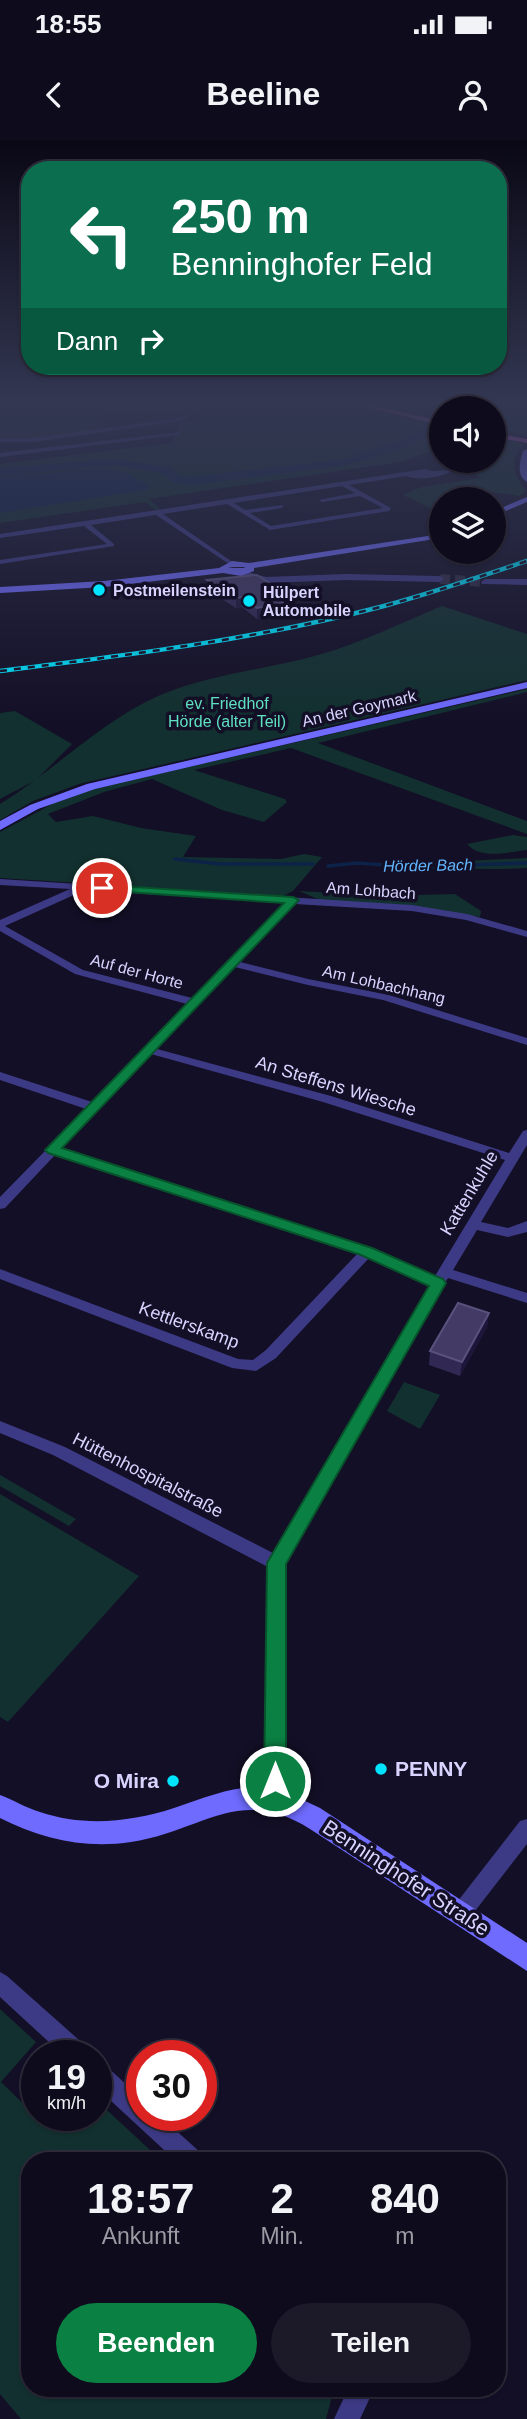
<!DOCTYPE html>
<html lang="de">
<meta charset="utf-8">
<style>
:root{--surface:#0e0b1c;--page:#1c1929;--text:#f1f3f6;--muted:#9b9ba3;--line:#2e2b3b;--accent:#0b8043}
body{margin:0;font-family:Helvetica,sans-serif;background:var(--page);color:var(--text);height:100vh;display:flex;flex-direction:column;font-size:26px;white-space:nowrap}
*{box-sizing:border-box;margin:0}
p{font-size:23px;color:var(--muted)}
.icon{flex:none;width:38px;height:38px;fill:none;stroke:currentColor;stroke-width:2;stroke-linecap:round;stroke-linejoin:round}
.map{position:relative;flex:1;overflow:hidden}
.panel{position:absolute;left:21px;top:2012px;width:485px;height:245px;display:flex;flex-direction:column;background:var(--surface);border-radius:28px;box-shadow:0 2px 5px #0004,0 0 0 2px var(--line)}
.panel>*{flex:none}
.top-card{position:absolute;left:21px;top:21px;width:486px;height:214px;border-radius:28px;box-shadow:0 2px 5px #0004,0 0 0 2px var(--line);background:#0b6e4f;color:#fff;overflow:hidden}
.controls{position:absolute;left:429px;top:256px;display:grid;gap:14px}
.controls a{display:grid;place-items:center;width:77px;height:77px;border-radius:50%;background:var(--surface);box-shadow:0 2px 5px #0004,0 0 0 2px var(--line);font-size:35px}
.speed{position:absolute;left:21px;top:1900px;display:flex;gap:14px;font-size:35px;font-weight:700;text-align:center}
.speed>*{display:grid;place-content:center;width:91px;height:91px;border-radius:50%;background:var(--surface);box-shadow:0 2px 5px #0004,0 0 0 2px var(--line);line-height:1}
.speed small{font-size:18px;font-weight:400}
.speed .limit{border:10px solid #d22;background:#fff;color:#111}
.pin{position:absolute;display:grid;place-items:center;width:60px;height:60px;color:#fff;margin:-30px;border:4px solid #fff;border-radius:50%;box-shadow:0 2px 7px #0007}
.me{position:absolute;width:77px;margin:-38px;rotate:0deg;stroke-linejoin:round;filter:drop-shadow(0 0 5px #0008)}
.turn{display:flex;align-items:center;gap:24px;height:147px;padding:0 35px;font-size:32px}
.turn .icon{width:91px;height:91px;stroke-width:2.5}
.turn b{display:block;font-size:49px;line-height:60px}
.then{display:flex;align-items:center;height:66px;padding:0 35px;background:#0003;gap:14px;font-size:26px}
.eta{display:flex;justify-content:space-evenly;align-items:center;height:119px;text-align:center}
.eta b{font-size:42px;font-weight:600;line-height:49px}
.primary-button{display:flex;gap:14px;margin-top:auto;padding:14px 35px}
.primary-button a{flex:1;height:80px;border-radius:42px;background:var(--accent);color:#fff;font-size:28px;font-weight:600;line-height:80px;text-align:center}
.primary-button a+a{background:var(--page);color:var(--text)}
.status{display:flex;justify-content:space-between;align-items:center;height:49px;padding:0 35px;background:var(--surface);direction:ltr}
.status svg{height:19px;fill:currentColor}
header{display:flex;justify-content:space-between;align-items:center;height:91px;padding:0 35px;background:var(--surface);font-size:32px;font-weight:600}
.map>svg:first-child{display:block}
.green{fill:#12302f}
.water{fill:#0c2248}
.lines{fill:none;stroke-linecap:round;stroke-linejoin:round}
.stream-far1{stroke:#0c2248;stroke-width:2}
.stream{stroke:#0c2248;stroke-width:3.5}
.river{fill:#0c2248;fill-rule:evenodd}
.tertiary-tunnel{stroke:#312d47;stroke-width:10;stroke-dasharray:10 5;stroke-linecap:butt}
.minor{fill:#3d3a85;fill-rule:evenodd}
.tertiary{fill:#3d3a85;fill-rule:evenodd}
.secondary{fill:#6f6bff;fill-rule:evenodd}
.trunk{fill:#e055d1;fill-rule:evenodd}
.rail-far1-casing{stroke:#00e5ff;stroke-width:2.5}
.rail-casing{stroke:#00e5ff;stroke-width:4.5}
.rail-far1{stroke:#130f26;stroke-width:2;stroke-dasharray:5;stroke-linecap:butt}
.rail{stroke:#130f26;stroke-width:2.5;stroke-dasharray:7;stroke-linecap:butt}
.wall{fill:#312854}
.shaded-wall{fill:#1d163a}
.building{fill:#433a66;stroke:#5a527e;stroke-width:2}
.route{fill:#0b8043;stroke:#07532c;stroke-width:2}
.poi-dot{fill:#00e5ff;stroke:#130f26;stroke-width:2.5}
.labels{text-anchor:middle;stroke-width:7;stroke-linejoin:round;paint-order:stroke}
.far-poi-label{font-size:16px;font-weight:bold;fill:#d9d4ff;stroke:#130f26;text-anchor:start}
.far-park-label{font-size:16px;fill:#5fe0c0;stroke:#130f26}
.far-street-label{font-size:16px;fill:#d9d4ff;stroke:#130f26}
.far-water-label{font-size:16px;font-style:italic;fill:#62b6ff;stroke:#130f26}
.street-label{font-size:18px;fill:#d9d4ff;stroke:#130f26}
.near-poi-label{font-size:21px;font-weight:bold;fill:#d9d4ff;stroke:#130f26;text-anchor:start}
.near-street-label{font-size:21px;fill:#d9d4ff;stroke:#130f26}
</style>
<div class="status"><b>18:55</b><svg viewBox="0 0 49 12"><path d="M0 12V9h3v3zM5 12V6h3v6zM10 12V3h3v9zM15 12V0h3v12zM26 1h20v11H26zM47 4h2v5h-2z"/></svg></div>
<header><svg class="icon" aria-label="back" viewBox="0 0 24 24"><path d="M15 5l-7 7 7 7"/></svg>Beeline<svg class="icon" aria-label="person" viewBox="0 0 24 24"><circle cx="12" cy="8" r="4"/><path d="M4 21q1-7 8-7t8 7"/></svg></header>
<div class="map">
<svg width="527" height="2279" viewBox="0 0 527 2279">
<rect width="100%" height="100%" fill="#130f26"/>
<g class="green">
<path d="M0,264H113L100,283L103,289L28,299L0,298Z"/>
<path d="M215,264H342C363,269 393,264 414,264L405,267L418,272C399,268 394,273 376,272L441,286V318L429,312L400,322L149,359L160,369L156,370L145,362L0,383V324L172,303L180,282L192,281Z"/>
<path d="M483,264H527V295L494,288V268H479Z"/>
<path d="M494,297L525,304C507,319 514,335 526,351L520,356L491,352L468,359H441V369H432L403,355L421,347L481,338L446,320H494Z"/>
<path d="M442,466L527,494V540L79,644L33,661L0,680V664C54,631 100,582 158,556C209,534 265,530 318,515C361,503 401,483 442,466Z"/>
<path d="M527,549V552L318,603L527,681V694L291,608L194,630L285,659L287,662L264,682L222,670L152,639L104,652L48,674L56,682L93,676L141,688L196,696L183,717L281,719L304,714L322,717L293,751L283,756L0,738V692L54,663L93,649Z"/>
<path d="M15,571L72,604L36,640L0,659V573Z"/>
<path d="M513,695L527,697V710C508,712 481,720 467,704Z"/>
<path d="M527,718V728C493,730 460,728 427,729L424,723Z"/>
<path d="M299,751L383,756L455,754L481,771L480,777L404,765L320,760Z"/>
<path d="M404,1242L440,1255L420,1289L387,1271Z"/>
<path d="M0,1335L76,1379L69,1386L0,1346Z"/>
<path d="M0,1354L139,1436L8,1582L0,1577Z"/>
<path d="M0,1869L36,1902L1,1942L42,1982L49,1976H96V1960L162,2021H30V2249H334L326,2279H21L0,2254Z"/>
</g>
<path class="water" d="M102,329L126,333L149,345L150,349L0,373V337Z"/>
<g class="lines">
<path class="stream-far1" d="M432,287H441"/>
<g class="stream">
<path d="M175,719L220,724H313"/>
<path d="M328,726L357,723L414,727L527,723"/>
</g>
<path class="river" d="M441,275V284C414,309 380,314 347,325L191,345L172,342L164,334L116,325L0,336V328L116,319L172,328L180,336L191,337L344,319L403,300Z"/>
<path class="tertiary-tunnel" d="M440,439L485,442"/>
<g class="minor">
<path d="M204,264H211L181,281L33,302H0V298H33L180,278Z"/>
<path d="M180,292L178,295L0,317V313Z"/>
<path d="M425,329C436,334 444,328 451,332C439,337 419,341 406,336L349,345L391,368L389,371L270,390L227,364L163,374L234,423L232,426L156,375L91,385L114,404V406L0,424V420L107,404L84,386L0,398V394ZM342,346L355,353L319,360L322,362L360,356L383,368L271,386L250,373L282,368L284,365L245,370L234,363Z"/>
<path d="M0,739L412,765L467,774L527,791V797L466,780L412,771L295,764L240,822L308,839L389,855L527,898V905L383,860L308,845L235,827L157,909L331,956L509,1013L523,991L527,990V1005L481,1082L508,1088L527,1081V1092L508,1097L477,1090L453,1130L527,1153V1163L448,1138L284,1424L286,1660L283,1666L276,1669L269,1666L266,1660L268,1427L53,1315L0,1293V1281L65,1307L273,1413L430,1145L369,1118L276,1218L256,1231L232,1228L0,1139V1129L238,1219L253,1220L266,1210L357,1114L55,1015L5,1068L0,1069V1057L86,969L0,940V932L92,962L187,864L75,834L0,791V780L70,749L0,745ZM85,750L284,763L192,858L83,830L5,786ZM151,914L323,962L505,1020L435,1136L372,1109L61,1009Z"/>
<path d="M527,1679V1704L468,1780L461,1783L454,1780L451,1773L454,1766L520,1681Z"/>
<path d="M0,1832L7,1836L88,1908L91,1916H64L0,1857Z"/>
<path d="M96,1921L104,1924L142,1959V1976H160L201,2013L204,2021H176L96,1947Z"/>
<path d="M348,2249H374L360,2279H334Z"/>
</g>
<g class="tertiary">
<path d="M241,430L266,437L346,434L440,436L444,439L440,442L346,440L266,443L238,435Z"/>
<path d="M485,439H527V445L482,444L481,442Z"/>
</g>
<g class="secondary">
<path d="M527,309V342C516,335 520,322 523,311Z"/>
<path d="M527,357V362L494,376V371Z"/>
<path d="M441,394V398L254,428V431L241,436L223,433L104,447L0,453V447L104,441L219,428L232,421L249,423ZM233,427H244L245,428H228Z"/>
<path d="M527,542V548L95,649L38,669L0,690V681L30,665L87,644Z"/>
<path d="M258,1647L286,1652L320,1668L527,1803V1831L310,1689C239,1644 201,1692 131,1702C85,1709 41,1699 0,1678V1655C14,1660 26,1668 40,1672C84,1687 131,1682 174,1668C202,1659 228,1647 258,1647Z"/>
</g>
<g class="trunk">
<path d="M352,264H366L441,281V285Z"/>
<path d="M494,293L527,299V303L494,297Z"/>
</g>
<defs>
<path id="rail-far1" d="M521,423L527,421"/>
<path id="rail" d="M0,531C129,515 258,499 384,466C432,453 479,437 527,421"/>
</defs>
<use href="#rail-far1" class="rail-far1-casing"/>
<use href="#rail" class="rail-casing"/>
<use href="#rail-far1" class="rail-far1"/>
<use href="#rail" class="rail"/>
</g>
<g class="wall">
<path d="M207,440L280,450V460H279L284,474L257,479L242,467L236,468L207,450Z"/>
<path d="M489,1173L487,1187L460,1236L429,1225L430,1211Z"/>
</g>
<g class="shaded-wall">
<path d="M280,450V460L266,462V452Z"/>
<path d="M242,457V467L236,468V458Z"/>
<path d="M284,463V474L257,479V468Z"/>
<path d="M489,1173L487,1187L460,1236L462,1222Z"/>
</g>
<g class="building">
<path d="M257,435L280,450L266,452L284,463L257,468L242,457L236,458L207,440Z"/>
<path d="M458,1163L489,1173L462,1222L430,1211Z"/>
</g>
<linearGradient id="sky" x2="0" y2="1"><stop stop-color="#0a0815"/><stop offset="0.45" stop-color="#333752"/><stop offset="1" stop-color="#333752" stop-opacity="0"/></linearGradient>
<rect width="527" height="583" fill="url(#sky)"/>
<path class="route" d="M102,745L293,757L299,760L62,1008L372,1108L443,1139L446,1143L286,1424V1641L283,1648L275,1651L267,1648L264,1641L267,1423L429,1146L361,1115L48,1013L45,1010L48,1007L284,763L98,750V746Z"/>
<g class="poi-dot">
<circle cx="99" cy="450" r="7"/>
<circle cx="249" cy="461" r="7"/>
<circle cx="381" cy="1629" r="7"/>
<circle cx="173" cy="1641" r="7"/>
</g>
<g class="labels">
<g class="far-poi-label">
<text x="113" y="456">Postmeilenstein</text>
<text x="263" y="458">Hülpert<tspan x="263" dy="18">Automobile</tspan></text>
</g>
<g class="far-park-label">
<text x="227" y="569">ev. Friedhof<tspan x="227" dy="18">Hörde (alter Teil)</tspan></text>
</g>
<g class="far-street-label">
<text transform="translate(359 568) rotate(-13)" y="6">An der Goymark</text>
<text transform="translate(371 750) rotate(4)" y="6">Am Lohbach</text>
<text transform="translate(137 831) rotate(15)" y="6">Auf der Horte</text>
<text transform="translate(384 844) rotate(13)" y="6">Am Lohbachhang</text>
</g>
<g class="far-water-label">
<text transform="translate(428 725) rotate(-1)" y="6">Hörder Bach</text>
</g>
<g class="street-label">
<text transform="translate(336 946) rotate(17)" y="6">An Steffens Wiesche</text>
<text transform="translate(469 1053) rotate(-59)" y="6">Kattenkuhle</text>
<text transform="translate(189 1185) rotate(20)" y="6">Kettlerskamp</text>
<text transform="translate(148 1335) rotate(27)" y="6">Hüttenhospitalstraße</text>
</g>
<g class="near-poi-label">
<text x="395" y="1636">PENNY</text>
<text x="159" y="1648" text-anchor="end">O Mira</text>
</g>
<g class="near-street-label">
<text transform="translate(406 1738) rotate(33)" y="7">Benninghofer Straße</text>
</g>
</g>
</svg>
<div class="controls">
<a><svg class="icon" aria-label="sound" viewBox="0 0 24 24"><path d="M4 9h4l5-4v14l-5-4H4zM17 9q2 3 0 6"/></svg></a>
<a><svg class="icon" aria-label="layers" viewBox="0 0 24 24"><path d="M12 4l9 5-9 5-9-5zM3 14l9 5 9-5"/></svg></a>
</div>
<div class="speed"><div>19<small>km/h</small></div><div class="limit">30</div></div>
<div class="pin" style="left:102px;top:748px;background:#d93025"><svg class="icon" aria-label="arrive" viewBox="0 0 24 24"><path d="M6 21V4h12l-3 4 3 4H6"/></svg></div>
<svg class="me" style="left:275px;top:1641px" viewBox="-20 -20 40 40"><circle r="17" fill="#0b8043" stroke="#fff" stroke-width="3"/><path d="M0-11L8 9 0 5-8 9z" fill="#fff"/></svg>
<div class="top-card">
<div class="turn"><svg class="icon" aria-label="left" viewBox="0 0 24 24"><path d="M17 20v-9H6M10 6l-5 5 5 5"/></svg><div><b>250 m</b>Benninghofer Feld</div></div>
<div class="then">Dann<svg class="icon" aria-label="right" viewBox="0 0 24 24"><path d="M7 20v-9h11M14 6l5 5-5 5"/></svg></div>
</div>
<section class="panel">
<div class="eta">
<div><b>18:57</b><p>Ankunft</p></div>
<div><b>2</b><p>Min.</p></div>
<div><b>840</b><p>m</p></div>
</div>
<div class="primary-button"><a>Beenden</a><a>Teilen</a></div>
</section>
</div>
